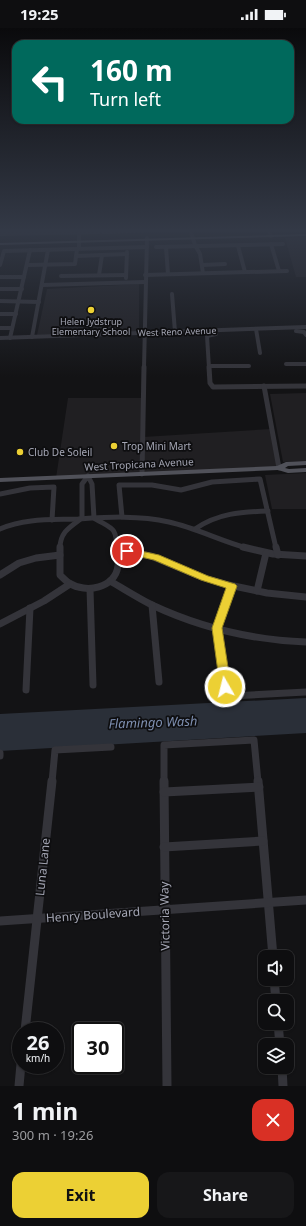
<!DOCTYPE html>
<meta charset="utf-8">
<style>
:root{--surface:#0e0e10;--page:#171719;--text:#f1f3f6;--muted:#9b9c9f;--line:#2e2e30;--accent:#ecd034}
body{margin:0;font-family:"Noto Sans",sans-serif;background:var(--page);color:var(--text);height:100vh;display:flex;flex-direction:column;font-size:15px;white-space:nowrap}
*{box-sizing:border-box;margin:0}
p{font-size:13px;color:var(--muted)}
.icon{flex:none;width:22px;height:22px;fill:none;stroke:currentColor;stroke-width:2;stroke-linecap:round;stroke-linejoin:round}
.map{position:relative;height:1058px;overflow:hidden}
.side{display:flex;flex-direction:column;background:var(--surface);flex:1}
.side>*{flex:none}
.guide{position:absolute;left:12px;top:12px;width:282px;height:84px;border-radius:12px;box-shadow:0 1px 3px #0004,0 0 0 1px var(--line);background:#00695c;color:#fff;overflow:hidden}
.controls{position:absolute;left:258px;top:922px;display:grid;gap:8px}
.controls a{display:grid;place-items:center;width:36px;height:36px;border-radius:8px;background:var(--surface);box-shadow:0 1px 3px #0004,0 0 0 1px var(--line);font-size:20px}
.speed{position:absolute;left:12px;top:994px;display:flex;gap:8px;font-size:20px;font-weight:700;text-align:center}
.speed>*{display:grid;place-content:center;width:52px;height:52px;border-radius:50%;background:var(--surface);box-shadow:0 1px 3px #0004,0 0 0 1px var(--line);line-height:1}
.speed small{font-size:10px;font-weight:400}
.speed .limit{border:2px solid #111;border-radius:6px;background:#fff;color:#111}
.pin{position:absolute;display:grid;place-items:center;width:34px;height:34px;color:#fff;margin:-17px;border:2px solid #fff;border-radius:50%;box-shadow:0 1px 4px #0007}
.me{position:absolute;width:44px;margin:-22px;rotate:352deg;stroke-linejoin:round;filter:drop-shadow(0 0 3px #0008)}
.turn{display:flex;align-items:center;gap:14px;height:84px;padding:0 12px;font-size:18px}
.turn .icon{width:52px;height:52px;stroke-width:2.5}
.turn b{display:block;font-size:28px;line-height:34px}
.round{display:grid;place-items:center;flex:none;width:42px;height:42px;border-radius:12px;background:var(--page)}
.headline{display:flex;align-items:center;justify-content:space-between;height:68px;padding:0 12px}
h1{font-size:24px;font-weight:700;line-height:30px}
.cta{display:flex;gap:8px;margin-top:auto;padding:8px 12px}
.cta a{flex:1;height:46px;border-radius:12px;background:var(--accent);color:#111;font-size:16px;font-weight:700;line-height:46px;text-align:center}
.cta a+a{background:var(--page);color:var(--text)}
.status{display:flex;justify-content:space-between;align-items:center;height:28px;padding:0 20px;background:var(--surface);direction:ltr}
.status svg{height:11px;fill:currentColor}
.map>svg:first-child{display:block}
.built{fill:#201f22}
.water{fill:#2a2f38}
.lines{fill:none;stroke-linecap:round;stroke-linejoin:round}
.minor-far3{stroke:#34343a;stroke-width:4}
.minor-far2{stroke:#34343a;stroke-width:5}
.minor-far1{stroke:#34343a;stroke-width:7}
.minor{stroke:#34343a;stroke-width:9}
.major{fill:#505159;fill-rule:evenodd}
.route{fill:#ecd034;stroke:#998722}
.poi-dot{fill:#ecd034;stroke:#0e0e10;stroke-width:1.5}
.labels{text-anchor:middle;stroke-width:3.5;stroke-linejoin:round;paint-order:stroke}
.far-poi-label{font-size:9px;fill:#a5a7b5;stroke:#0e0e10}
.far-street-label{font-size:9px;fill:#a5a7b5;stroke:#0e0e10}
.poi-label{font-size:10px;fill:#a5a7b5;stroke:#0e0e10;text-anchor:start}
.street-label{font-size:10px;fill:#a5a7b5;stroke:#0e0e10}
.near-street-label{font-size:12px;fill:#a5a7b5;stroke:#0e0e10}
.near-water-label{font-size:13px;font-style:italic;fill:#7d8eaf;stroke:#0e0e10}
</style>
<div class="status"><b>19:25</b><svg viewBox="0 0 49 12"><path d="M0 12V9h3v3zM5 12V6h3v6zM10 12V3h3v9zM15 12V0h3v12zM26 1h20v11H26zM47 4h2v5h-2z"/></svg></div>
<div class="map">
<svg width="306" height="1058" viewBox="0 0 306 1058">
<rect width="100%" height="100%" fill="#131315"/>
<g class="built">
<path d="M306,209V249H296L285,210Z"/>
<path d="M139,256V303L37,307L47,261Z"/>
<path d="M306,365V433L283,434L270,366Z"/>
<path d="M68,370H143V409L271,401L278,440L56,450Z"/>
<path d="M306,445V481H272L265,447Z"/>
</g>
<path class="water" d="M306,670V705L0,723V686Z"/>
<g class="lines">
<g class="minor-far3">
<path d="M190,201L195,217L200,226L203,245"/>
<path d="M268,201L271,208"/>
<path d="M103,204L194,201"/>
<path d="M0,206L99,204"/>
<path d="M271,216L279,243"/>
<path d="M238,218L245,244"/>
<path d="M156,219L283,216"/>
<path d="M166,219L168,246"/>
<path d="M76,228L127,226"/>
<path d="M0,237L4,223L147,219"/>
<path d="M28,237L75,236L77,221L79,220V204"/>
<path d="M202,237L225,236"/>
<path d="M99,247L102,227"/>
<path d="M145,247L287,243"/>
<path d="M61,248L126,247"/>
<path d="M0,249H24"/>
<path d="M126,250L127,224"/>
<path d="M42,257L145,254"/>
<path d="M0,261H22"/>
<path d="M172,266L175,304"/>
<path d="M0,273L39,274"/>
<path d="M0,286H16"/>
<path d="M0,300H12"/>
<path d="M256,301L260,325"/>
<path d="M296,303L304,304L306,307"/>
<path d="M32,309L48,222"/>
<path d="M0,310L306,299"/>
<path d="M10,310L30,222"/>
<path d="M286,336H306"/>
<path d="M209,338H249"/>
<path d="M144,340L147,210"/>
<path d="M209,340L207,308L216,306"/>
</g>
<g class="minor-far2">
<path d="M209,339L210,355L213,359L306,358"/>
<path d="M264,358L279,440"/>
<path d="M142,446L144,339"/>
<path d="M0,466L30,460L54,459L52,492"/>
<path d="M122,489L119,457H152L181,462L212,454L260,451L276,520"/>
<path d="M0,501C25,490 52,492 78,491C109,489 139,487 169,494C196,500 221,513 247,520"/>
<path d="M195,501C218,485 241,484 268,483"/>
<path d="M60,520C60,504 70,499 82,490V456L88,448L92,456L94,490C112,501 116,498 117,520"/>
</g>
<g class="minor-far1">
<path d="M60,519V547C63,550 66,553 69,555C86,566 115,560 118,538C119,532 117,525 117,519"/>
<path d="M243,519L273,526L306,528"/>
<path d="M276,519L278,527"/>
<path d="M118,522L151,528L204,550L229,557L267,565L306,569"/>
<path d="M0,547L19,535L36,530L60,527"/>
<path d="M110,553C124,561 138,570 152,577C201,600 253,612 306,614"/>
<path d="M232,558L217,600L225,659L230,668L306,664"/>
<path d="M90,561L93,657"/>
<path d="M257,563L266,525"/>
<path d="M152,577L159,654"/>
<path d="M0,596L44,573L70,556"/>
<path d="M26,662L30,580"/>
<path d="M0,725V728"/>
<path d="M52,754L55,722L111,719"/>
<path d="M164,754V717L254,712L258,754"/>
</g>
<g class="minor">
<path d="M164,753L167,1058"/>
<path d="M258,753L273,929"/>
<path d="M164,764L259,759"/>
<path d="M164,819L263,813"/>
<path d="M0,893L306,872"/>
<path d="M274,951L276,973"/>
<path d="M278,995L280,1017"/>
<path d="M25,1003L52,753"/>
<path d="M282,1039L283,1058"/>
<path d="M19,1058L21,1036"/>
</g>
<g class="major">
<path d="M306,206V208L0,217V215Z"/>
<path d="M306,433V437L288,438L285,440L289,441L306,440V444L288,445L278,442L0,454V450L277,438L286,434Z"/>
</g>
</g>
<linearGradient id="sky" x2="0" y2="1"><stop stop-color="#0a0a0c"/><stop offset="0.58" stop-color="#333946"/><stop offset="1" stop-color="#333946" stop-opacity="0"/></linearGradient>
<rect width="306" height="349" fill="url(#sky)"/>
<path class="route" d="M127,520L159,527L208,548L235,556L237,558L222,600L231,659L229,662L225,663L222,662L220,659L212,600L226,560L201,552L154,532L124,525L122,523L124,521Z"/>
<g class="poi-dot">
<circle cx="91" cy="282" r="4"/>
<circle cx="114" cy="418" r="4"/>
<circle cx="20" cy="424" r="4"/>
</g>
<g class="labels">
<g class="far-poi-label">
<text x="91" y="297">Helen Jydstrup<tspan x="91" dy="10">Elementary School</tspan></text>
</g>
<g class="far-street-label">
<text transform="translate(177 304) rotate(-2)" y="3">West Reno Avenue</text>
</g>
<g class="poi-label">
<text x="122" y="422">Trop Mini Mart</text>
<text x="28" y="428">Club De Soleil</text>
</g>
<g class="street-label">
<text transform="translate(139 436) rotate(-3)" y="4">West Tropicana Avenue</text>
</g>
<g class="near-street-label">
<text transform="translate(43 839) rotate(-84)" y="4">Luna Lane</text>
<text transform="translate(93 887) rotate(-4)" y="4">Henry Boulevard</text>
<text transform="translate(165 888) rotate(-91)" y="4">Victoria Way</text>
</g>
<g class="near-water-label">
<text transform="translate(153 694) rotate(-2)" y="5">Flamingo Wash</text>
</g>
</g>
</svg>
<div class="controls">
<a><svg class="icon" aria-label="sound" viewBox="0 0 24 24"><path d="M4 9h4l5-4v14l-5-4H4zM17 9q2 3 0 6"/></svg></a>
<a><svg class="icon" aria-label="search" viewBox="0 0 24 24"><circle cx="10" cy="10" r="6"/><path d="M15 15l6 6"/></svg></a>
<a><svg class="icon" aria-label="layers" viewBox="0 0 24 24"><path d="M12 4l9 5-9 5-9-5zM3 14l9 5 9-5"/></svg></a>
</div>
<div class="speed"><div>26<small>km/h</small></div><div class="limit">30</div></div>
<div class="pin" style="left:127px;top:523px;background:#d93025"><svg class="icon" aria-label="arrive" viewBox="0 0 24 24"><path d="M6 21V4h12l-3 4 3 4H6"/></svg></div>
<svg class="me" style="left:225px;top:659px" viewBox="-20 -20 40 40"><circle r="17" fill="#ecd034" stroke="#fff" stroke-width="3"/><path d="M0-11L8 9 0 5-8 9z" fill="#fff"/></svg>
<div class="guide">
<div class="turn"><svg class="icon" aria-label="left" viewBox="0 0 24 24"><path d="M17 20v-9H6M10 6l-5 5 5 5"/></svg><div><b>160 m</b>Turn left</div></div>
</div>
</div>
<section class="side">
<div class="headline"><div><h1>1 min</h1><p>300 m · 19:26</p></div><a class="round" style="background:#d93025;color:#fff"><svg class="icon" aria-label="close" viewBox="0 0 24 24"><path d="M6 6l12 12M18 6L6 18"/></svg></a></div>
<div class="cta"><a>Exit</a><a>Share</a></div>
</section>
